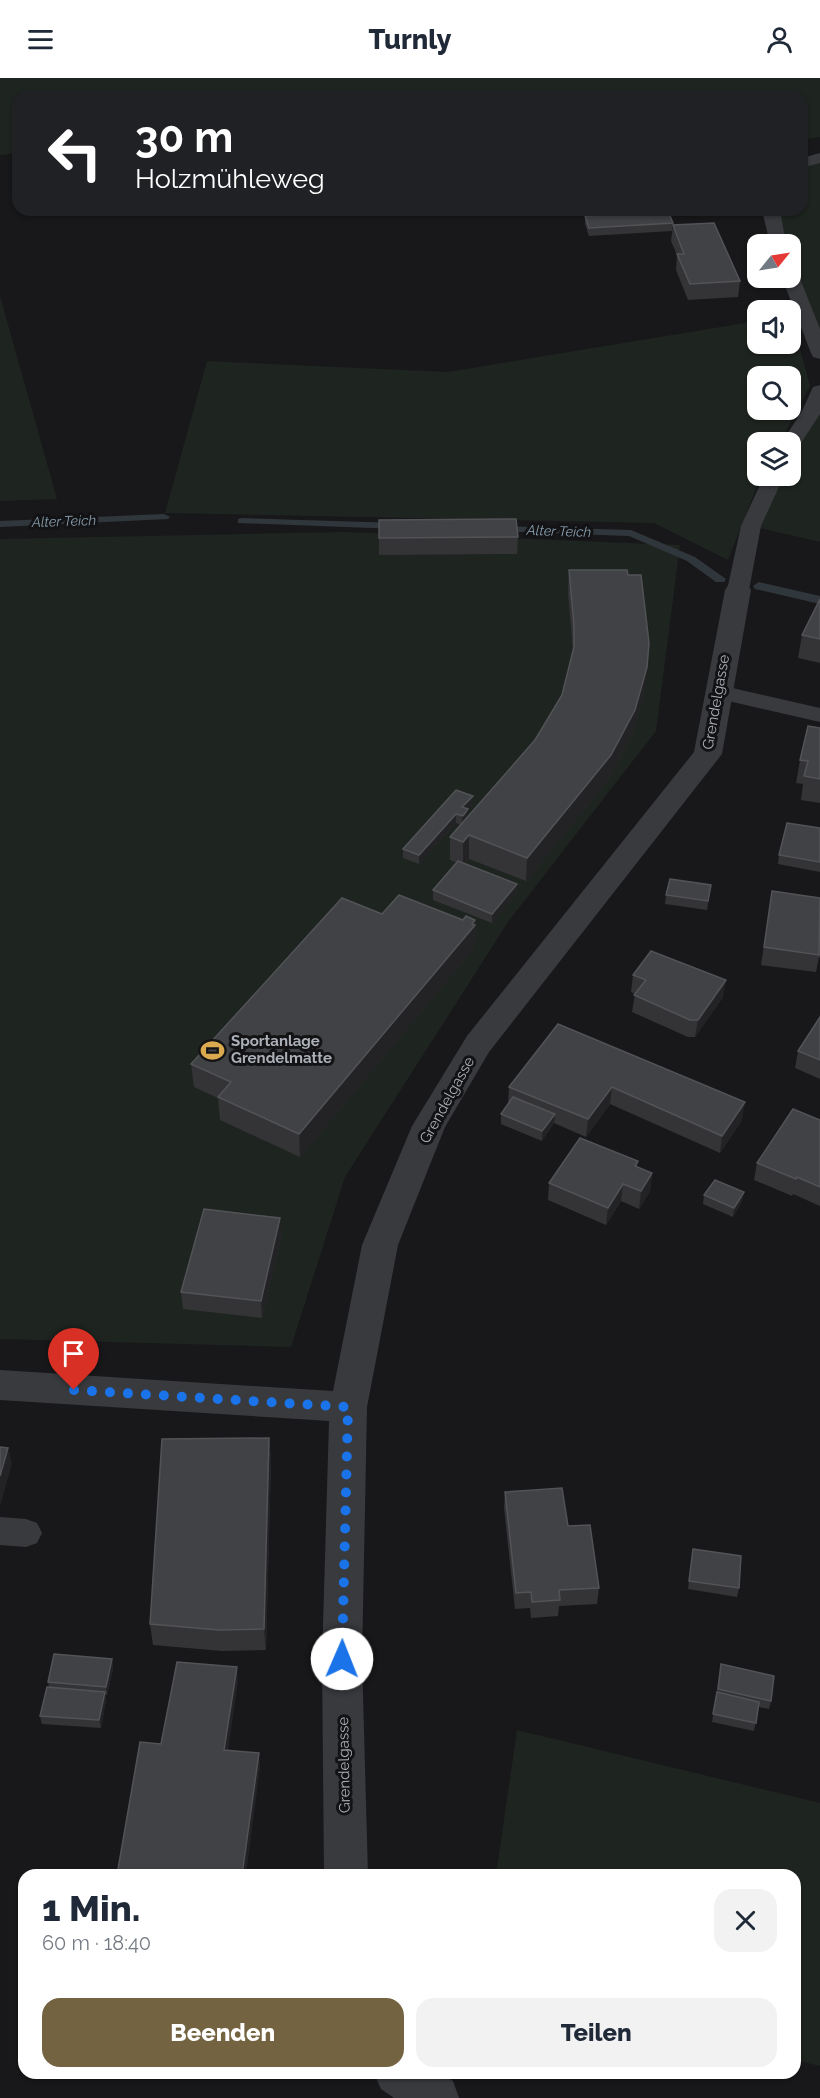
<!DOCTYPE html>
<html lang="de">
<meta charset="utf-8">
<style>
:root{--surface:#fff;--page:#f2f2f3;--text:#1f2937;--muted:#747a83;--accent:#746341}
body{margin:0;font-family:Raleway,sans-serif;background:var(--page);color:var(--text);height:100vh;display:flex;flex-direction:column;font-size:22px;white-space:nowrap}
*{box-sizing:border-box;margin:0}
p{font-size:20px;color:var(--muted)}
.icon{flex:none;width:33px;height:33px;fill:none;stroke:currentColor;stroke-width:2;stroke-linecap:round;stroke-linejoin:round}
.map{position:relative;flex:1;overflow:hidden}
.details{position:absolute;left:18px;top:1791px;width:783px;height:210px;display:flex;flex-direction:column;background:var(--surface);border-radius:18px;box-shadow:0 2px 4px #0004}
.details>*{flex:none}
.guide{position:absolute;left:12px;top:12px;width:796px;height:126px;border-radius:18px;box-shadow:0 2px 4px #0004;background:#202124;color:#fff;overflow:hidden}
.needle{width:39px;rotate:60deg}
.buttons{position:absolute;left:747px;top:156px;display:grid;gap:12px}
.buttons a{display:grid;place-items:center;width:54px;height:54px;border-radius:12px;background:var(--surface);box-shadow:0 2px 4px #0004;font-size:30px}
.pin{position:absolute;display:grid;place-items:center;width:51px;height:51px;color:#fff;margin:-62px -26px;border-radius:50% 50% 50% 0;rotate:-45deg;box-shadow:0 0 6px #0007}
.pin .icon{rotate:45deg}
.me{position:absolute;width:66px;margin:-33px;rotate:1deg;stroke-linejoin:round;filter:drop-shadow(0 0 4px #0008)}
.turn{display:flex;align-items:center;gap:21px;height:126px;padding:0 24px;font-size:27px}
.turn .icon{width:78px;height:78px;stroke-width:2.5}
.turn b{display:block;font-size:42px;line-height:51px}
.round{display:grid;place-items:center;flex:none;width:63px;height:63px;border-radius:18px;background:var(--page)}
.overview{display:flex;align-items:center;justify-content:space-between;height:102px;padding:0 24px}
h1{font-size:36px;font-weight:800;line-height:45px}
.button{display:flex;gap:12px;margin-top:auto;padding:12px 24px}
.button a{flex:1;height:69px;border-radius:18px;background:var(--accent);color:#fff;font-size:24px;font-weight:800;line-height:69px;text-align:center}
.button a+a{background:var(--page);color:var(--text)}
header{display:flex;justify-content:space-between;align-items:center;height:78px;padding:0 24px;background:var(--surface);font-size:27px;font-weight:800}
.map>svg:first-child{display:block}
.green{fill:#1e241f;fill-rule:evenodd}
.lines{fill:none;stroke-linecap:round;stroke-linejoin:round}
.stream{fill:#30373c;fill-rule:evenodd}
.service{fill:#393a3e;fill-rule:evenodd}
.minor{fill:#393a3e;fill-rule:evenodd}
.wall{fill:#343437}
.shaded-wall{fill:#232325}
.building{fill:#414245;stroke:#525357;stroke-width:1.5}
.route{stroke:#1a73e8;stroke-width:10;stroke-dasharray:0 18}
.labels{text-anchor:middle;stroke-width:6;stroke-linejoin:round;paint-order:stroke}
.far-water-label{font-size:14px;font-style:italic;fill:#879dae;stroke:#131315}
.street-label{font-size:15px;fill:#acb0b8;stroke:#131315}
.poi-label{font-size:15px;font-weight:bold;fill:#acb0b8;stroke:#131315;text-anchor:start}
</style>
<header><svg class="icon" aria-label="menu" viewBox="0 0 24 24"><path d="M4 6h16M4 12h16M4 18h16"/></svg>Turnly<svg class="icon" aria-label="person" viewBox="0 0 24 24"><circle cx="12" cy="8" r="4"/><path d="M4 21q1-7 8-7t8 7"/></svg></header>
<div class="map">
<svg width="820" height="2020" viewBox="0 0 820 2020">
<rect width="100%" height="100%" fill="#18181a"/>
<g class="green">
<path d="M0,0H820V59L803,62L802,18H18V75L0,77Z"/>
<path d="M820,80V275L791,198L790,166H778L771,132H802L803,85Z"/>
<path d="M0,218L57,421L0,423Z"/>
<path d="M791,238L810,308L780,364H758V398H761L728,482L654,445L165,435L207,283L448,294L757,243L758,266H790ZM758,298H790V332H758Z"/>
<path d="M820,313V464L751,448L774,398H790L791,367Z"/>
<path d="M345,454L680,467L656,653L508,844L345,1099L291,1269L0,1261V461Z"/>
<path d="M517,1652L820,1725V1988L795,1982V1797H496Z"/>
</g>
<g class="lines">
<g class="stream">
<path d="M164,436L170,439L168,441L0,449V443Z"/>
<path d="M242,440L399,445L405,448L399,451L238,445V441Z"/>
<path d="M498,448L631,452L695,479L726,501L724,504H716L687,483L629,458L494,453L492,451Z"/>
<path d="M759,504L820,518V526L755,511L753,508Z"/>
</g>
<g class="service">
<path d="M820,75V85L802,90V80Z"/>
<path d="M762,132H780L786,166H770Z"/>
<path d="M790,193L796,194L799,198L820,251V281L813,279L811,275L782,200H790Z"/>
<path d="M820,307V336L797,371L790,373V364H782L802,333L813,309Z"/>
<path d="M764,398H784L761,448L749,512L746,517L738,518L730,517L727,512L741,448Z"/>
<path d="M719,607L820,630V644L711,619L708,614L711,609Z"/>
<path d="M0,1439L26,1441L37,1445L42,1455L37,1465L26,1469L0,1467Z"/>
</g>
<g class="minor">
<path d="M738,504L747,506L751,512L722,676L489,974L445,1049L398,1167L367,1329L362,1581L368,1797H324L322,1581L329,1343L0,1322V1292L333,1313L362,1167L412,1048L467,958L694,674L725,512L729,506Z"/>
<path d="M374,1995H439L453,2003L459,2020H394L381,2011Z"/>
</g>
</g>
<g class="wall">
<path d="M585,138L673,145L672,153L589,158L585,146Z"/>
<path d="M673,147L740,203L738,219L688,222L676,192L677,177L671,163Z"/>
<path d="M379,442L518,459L517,476L379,477Z"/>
<path d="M569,492L645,612L633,655L609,701L526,803L469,781L464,786L517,815L492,845L433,822V812L457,785L450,782V759L461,747L456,745L419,786L403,780V771L456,712L472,727L468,732V739L535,662L562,617L573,573L568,515Z"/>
<path d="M820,521V585L798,580L802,557Z"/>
<path d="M820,650V725L801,722L803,706L796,705L800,682Z"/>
<path d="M820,750V794L778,786L779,777Z"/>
<path d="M711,807L707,832L665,826L666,817Z"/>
<path d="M772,813L820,820V880L819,879L816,894L761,887Z"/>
<path d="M382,836L463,842H475L474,870L300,1079L220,1042L218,1020L194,1009L191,986Z"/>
<path d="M633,897L723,919L695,959H688L632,934L635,916L631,914Z"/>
<path d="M820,939V1001L795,990L798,973Z"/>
<path d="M558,946L742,1042L720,1075L610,1026L586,1059L554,1045L542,1063L501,1046V1036L508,1026L509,1009Z"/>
<path d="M820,1042V1128L793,1116L792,1118L754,1102L757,1085Z"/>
<path d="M638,1083L637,1089L652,1095L650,1113L639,1131L621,1123L606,1147L548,1122L549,1105Z"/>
<path d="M744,1114L742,1123L733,1139L703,1126L704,1117Z"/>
<path d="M282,1157L262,1240L183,1231L181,1214Z"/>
<path d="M269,1360L271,1382L266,1572L222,1573L153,1567L150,1546Z"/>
<path d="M505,1414L568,1448L599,1510L597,1526L559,1528L558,1538L531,1540L530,1530L515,1531L504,1430Z"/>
<path d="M692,1479L739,1510L737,1519L688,1511Z"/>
<path d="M112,1581L113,1590L107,1617H105L106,1622L101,1650L42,1646L40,1638L49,1609L48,1604Z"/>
<path d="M721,1586L771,1623L769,1631L759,1629L754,1653L712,1644Z"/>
</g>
<g class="shaded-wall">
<path d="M647,589L645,612L633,655L609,701L526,803L527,780Z"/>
<path d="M473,718L472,727L468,732V741L462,747V729Z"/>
<path d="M456,736V745L419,786V777Z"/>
<path d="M469,757V781L463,787V764Z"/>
<path d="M517,806V815L492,845V836Z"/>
<path d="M475,842L474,870L300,1079L299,1056Z"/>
<path d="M726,902L723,919L695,959L698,942Z"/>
<path d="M612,1009L610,1026L586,1059L588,1041Z"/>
<path d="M745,1024L742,1042L720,1075L722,1058Z"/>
<path d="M555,1036L554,1045L542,1063V1053Z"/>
<path d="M652,1095L650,1113L639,1131L641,1113Z"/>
<path d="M623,1106L621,1123L606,1147L608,1130Z"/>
<path d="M744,1114L742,1123L733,1139L734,1130Z"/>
<path d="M280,1140L282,1157L262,1240L261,1223Z"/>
<path d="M269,1360L271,1382L266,1572L264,1551Z"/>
<path d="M8,1370L12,1386L0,1428V1398Z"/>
<path d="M112,1581L113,1590L107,1617L106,1609Z"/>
<path d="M237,1589L238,1604L226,1687L224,1672Z"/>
<path d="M105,1614L106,1622L101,1650L99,1642Z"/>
<path d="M259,1675L260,1690L246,1797H242Z"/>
</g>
<g class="building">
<path d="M668,133L673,145L589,150L585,138Z"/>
<path d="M714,145L740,203L690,206L677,176H684L673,147Z"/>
<path d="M516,441L518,459L379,460V442Z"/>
<path d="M569,492H627L628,497H641L649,565L647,589L635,632L611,677L527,780L469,757L463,764L450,759L535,662L562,617L574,569V547Z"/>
<path d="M820,521V561L802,557Z"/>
<path d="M808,648L820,650V701L804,698L808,683L800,682Z"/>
<path d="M456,712L473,718L462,729L468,731L463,738L456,736L419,777L403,771Z"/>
<path d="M787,745L820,750V784L779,777Z"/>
<path d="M458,783L517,806L492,836L433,812Z"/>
<path d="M670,801L711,807L708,823L666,817Z"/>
<path d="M772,813L820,820L819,877L764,869Z"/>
<path d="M399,817L463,842L466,838L475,842L472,846L475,847L299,1056L218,1019L231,1004L191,986L342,820L382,836Z"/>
<path d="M651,873L726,902L698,942H690L634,917L646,902L633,897Z"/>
<path d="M820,939V982L798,973Z"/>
<path d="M558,946L745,1024L722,1058L612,1009L588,1041L509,1009Z"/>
<path d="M513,1019L555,1036L542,1053L501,1036Z"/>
<path d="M793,1031L820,1042V1109L797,1099L796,1101L757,1085Z"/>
<path d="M580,1060L638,1083L635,1088L652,1095L641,1113L623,1106L608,1130L549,1105Z"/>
<path d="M715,1102L744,1114L734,1130L704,1117Z"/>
<path d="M204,1131L280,1140L261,1223L181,1214Z"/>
<path d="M269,1360L264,1551L219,1552L150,1546L162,1361Z"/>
<path d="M0,1369L8,1370L0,1398Z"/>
<path d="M562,1410L568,1448L590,1447L599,1510L559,1512L560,1522L532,1524L531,1514L516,1515L505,1414Z"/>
<path d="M693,1471L741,1478L739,1510L689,1503Z"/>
<path d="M54,1576L112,1581L106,1609L48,1604Z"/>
<path d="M177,1584L237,1589L224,1672L259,1675L242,1797H117L140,1664L161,1666Z"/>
<path d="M721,1586L774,1598L771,1623L718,1611Z"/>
<path d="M47,1609L105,1614L99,1642L40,1638Z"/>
<path d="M717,1614L759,1624L756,1645L713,1636Z"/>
</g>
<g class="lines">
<path class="route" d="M74,1312L348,1329L342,1581"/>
</g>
<defs>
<symbol id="stadium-bare" viewBox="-9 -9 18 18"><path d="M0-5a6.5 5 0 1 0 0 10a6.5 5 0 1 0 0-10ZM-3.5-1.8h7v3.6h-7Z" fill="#dba94e" stroke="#131315" stroke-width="2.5" paint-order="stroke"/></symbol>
</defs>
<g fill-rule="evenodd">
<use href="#stadium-bare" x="196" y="956" width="33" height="33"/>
</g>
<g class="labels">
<g class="far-water-label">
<text transform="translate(64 443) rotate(-2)" y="5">Alter Teich</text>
<text transform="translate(559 453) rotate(2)" y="5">Alter Teich</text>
</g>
<g class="street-label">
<text transform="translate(716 624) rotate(-80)" y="5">Grendelgasse</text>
<text transform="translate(447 1022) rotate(-61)" y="5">Grendelgasse</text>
<text transform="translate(344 1687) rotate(-91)" y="5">Grendelgasse</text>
</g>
<g class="poi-label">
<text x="231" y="968">Sportanlage<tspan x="231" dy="17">Grendelmatte</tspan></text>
</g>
</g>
</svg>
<div class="buttons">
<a><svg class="needle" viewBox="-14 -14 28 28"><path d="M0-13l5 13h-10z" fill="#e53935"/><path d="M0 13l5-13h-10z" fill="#747a83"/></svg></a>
<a><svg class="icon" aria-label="sound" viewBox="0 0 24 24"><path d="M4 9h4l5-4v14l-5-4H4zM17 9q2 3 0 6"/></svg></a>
<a><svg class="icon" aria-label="search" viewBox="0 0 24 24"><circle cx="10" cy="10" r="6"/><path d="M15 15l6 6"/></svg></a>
<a><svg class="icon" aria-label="layers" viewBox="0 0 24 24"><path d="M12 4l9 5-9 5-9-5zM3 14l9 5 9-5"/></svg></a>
</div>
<div class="pin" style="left:74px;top:1312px;background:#d93025"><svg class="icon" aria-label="arrive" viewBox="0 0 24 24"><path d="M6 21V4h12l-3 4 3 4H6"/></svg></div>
<svg class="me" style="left:342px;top:1581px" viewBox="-20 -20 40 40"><circle r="19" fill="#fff"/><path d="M0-13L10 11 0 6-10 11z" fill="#1a73e8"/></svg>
<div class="guide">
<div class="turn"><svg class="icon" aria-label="left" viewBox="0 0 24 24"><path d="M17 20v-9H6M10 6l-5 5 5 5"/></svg><div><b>30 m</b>Holzmühleweg</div></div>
</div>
<section class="details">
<div class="overview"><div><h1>1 Min.</h1><p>60 m · 18:40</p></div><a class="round"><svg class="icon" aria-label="close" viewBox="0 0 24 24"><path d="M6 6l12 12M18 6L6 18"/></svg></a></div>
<div class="button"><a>Beenden</a><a>Teilen</a></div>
</section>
</div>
